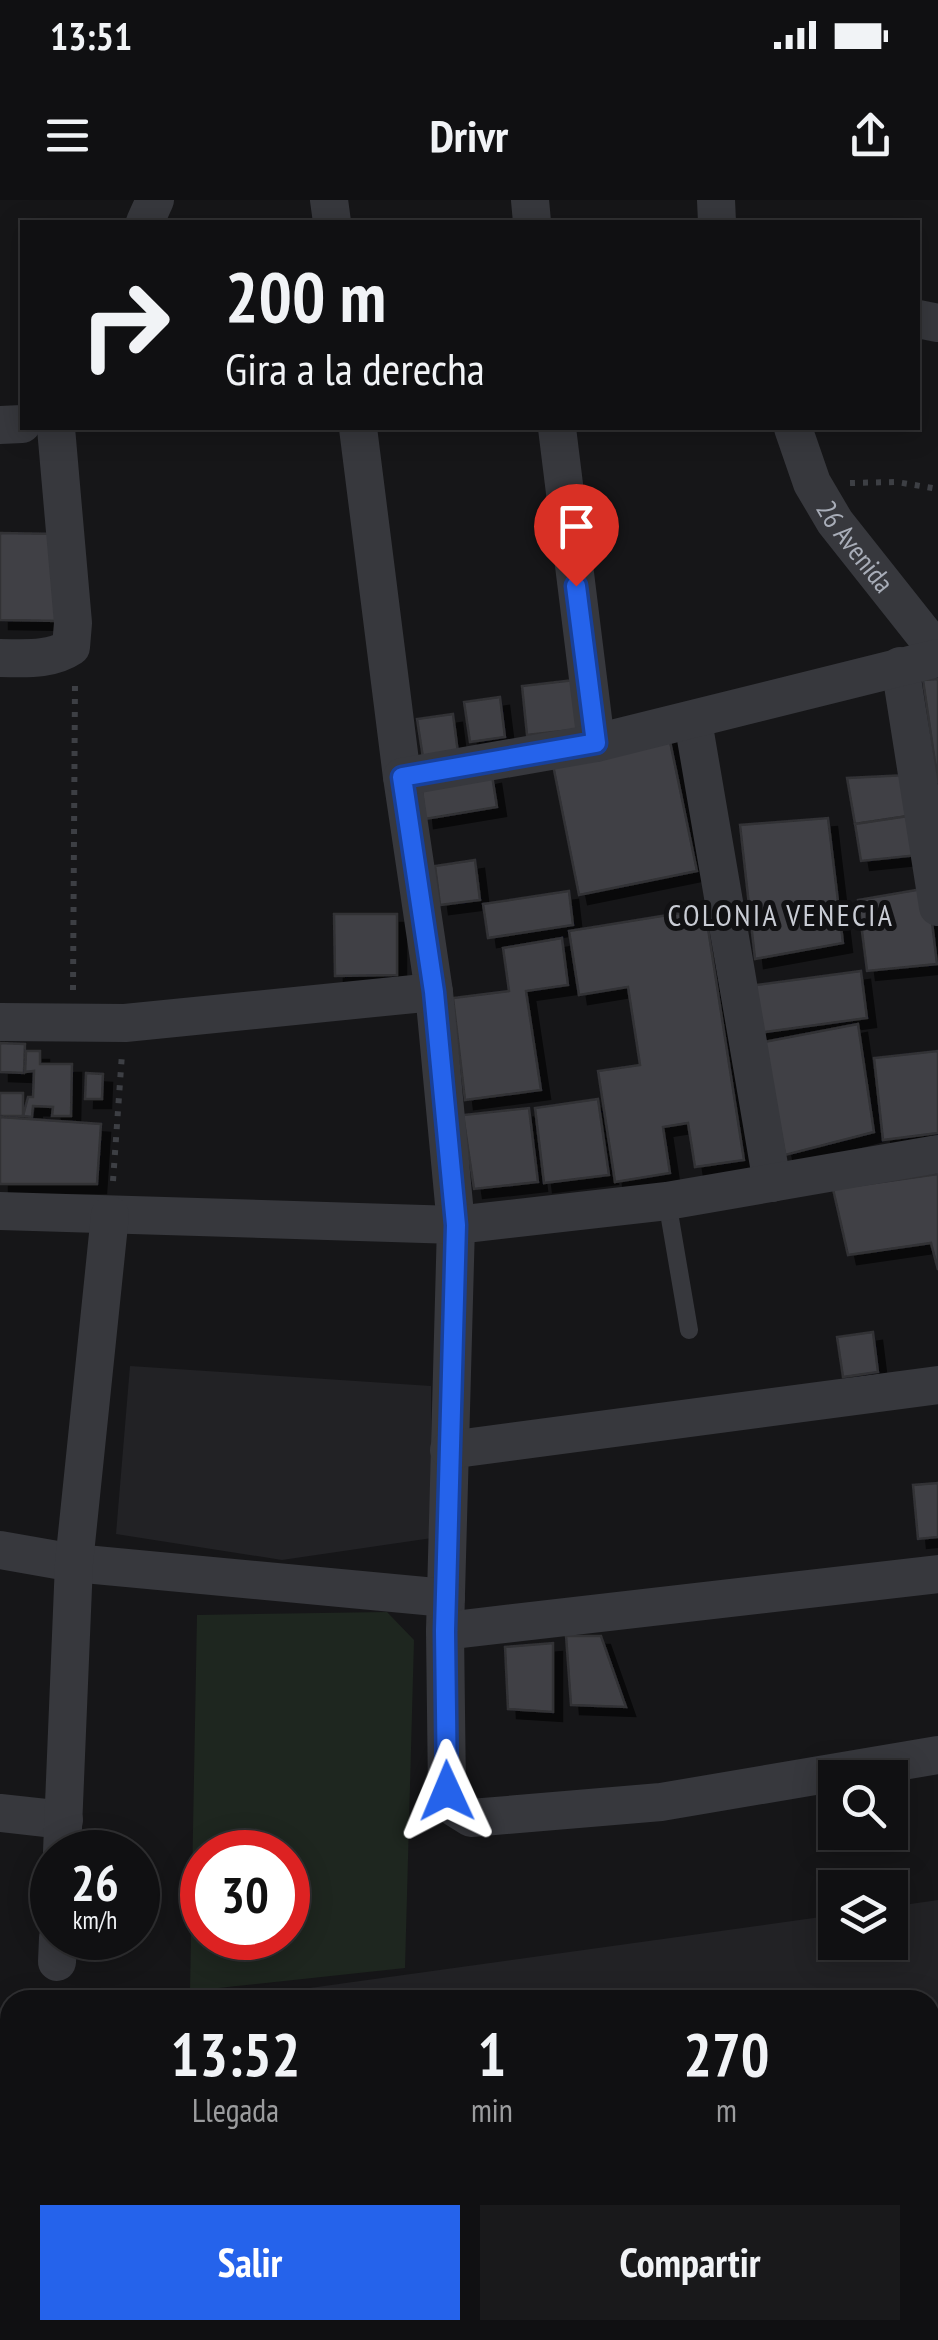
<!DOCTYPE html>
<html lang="es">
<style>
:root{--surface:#101012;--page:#19191b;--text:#f1f3f6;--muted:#9c9d9f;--line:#303032;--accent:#2563eb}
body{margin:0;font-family:"PT Sans Narrow",sans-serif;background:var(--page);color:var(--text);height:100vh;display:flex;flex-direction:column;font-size:38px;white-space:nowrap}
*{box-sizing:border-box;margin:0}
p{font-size:32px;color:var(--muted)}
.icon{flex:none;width:55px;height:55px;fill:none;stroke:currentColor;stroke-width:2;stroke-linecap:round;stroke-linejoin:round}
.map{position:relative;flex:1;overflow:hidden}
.drawer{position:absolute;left:0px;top:1790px;width:940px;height:350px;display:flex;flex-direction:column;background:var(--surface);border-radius:30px 30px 0 0;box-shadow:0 5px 25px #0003,0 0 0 2px var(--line)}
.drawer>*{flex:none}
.top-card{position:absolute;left:20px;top:20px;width:900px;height:210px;border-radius:0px;box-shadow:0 5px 25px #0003,0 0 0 2px var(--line);background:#101012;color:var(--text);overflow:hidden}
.fabs{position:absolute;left:818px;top:1560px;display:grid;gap:20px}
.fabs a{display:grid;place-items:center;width:90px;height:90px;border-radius:0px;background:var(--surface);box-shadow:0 5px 25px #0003,0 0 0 2px var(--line);font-size:50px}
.speed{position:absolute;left:30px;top:1630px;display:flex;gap:20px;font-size:50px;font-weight:700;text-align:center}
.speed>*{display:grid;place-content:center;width:130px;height:130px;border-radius:50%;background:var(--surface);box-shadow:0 5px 25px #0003,0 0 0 2px var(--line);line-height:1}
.speed small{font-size:25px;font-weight:400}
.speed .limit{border:15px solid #d22;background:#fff;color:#111}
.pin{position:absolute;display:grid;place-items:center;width:85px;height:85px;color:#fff;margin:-102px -42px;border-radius:50% 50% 50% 0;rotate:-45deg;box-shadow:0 0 10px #0007}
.pin .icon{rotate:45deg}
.me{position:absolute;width:110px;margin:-55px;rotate:359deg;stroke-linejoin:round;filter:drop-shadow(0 0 8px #0008)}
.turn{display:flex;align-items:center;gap:35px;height:210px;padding:0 40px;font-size:45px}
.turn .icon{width:130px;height:130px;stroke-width:2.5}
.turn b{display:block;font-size:70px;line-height:85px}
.eta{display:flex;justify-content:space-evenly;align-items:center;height:170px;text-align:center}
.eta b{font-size:60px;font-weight:600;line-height:70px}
.action{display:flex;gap:20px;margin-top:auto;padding:20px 40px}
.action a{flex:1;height:115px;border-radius:0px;background:var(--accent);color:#fff;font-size:40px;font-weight:600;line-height:115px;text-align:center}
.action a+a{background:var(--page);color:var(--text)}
.status{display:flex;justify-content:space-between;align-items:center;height:70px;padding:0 50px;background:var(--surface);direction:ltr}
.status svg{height:28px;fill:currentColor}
header{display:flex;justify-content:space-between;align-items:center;height:130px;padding:0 40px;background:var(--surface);font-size:45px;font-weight:600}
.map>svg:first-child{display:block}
.built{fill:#222225}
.green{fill:#1e261f;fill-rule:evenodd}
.building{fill:#404145;stroke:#303034;stroke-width:2.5;filter:url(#shadow)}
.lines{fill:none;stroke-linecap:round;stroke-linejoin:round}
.path{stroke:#3d3f44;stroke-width:6;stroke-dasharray:5 8;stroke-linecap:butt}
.lane{stroke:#37383d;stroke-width:18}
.street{stroke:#37383d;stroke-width:38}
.route-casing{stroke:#184099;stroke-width:25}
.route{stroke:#2563eb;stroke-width:18}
.labels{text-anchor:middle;stroke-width:10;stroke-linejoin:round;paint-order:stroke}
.street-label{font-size:28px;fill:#a8adb8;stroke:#111113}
.neighbourhood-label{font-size:30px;letter-spacing:2.5px;fill:#c9ccd4;stroke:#111113}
</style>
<div class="status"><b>13:51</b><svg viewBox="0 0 49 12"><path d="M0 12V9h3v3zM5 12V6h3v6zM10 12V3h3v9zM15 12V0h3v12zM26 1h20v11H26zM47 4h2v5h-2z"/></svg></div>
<header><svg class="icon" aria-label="menu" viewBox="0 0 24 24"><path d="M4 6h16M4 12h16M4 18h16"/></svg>Drivr<svg class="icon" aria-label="share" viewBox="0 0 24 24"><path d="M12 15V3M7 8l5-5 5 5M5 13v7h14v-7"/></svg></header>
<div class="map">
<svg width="938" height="2140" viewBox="0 0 938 2140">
<defs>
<filter id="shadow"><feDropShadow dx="9" dy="9" stdDeviation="0" flood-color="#0009"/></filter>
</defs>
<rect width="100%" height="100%" fill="#161618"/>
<g class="built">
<path d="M130,1166L431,1186L432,1338L282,1360L116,1334Z"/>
<path d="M938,1700V2140H0V1831L10,1830V2130H930V1800H224L835,1715V1742H890V1707Z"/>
</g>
<path class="green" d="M387,1412L414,1440L405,1768L190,1791L197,1415ZM202,1652H288V1738H202Z"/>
<g class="building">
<path d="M0,333L61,334L60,421L0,420Z"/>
<path d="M938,479V583L923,480Z"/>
<path d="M575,480L581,529L527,535L522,486Z"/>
<path d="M500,497L505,537L470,542L464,502Z"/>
<path d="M453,514L458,553L423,558L417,519Z"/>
<path d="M667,527L697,671L579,695L552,560Z"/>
<path d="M492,575L497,607L425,619L422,590Z"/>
<path d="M907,575L915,615L855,624L847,578Z"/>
<path d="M915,615L919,655L861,661L855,624Z"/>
<path d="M828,618L843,743L755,759L740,625Z"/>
<path d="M475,660L480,700L440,705L435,666Z"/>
<path d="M928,688L937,764L867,771L858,700Z"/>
<path d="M569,691L573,725L488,738L483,704Z"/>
<path d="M705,709L744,960L695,967L688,923L663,927L670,973L615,982L598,871L640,865L628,787L579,795L569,731Z"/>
<path d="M334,714H397V775L335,776Z"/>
<path d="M562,738L568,785L526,791L541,890L465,900L453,798L509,791L503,748Z"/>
<path d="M861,771L867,818L758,833L756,785Z"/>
<path d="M858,824L874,932L785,955L764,842Z"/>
<path d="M0,843L25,844L24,873L0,872Z"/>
<path d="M26,851H40V864H72L71,916H52L53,907L33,906L32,917L23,916L28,897H33L34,871L25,872Z"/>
<path d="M938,851V933L883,940L874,858Z"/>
<path d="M86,873L103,874L102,899H85Z"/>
<rect x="0" y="893" width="23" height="23"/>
<path d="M598,899L609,975L544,983L535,908Z"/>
<path d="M529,908L538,982L474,989L463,915Z"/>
<path d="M0,917L101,924L97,984H0Z"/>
<path d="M938,974V1070L931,1043L848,1055L833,989Z"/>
<path d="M873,1132L878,1172L843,1177L837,1137Z"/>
<path d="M938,1283V1337L918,1339L913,1285Z"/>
<path d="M566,1436H601L626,1507L571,1505Z"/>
<path d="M553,1443V1512L508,1509L505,1447Z"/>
</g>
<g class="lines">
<g class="path">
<path d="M850,283L897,282L938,289"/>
<path d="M73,790L75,483"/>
<path d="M113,981L122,854"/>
</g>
<g class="lane">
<path d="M667,1001L689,1130"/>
<path d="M930,1966L938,1964"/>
<path d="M662,2140L663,2130"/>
</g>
<g class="street">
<path d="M329,0L332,22"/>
<path d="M530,0L532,22"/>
<path d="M716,0L717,22"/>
<path d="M145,22L155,0"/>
<path d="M918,119L938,123"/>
<path d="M0,225L22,224"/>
<path d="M358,228L402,577L434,792L456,1025L445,1431L447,1591L455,1608L471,1618L661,1602L938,1555"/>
<path d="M557,228L596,543"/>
<path id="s1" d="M793,228L812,283L835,322L938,452"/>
<path d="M0,458C24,458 50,461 71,447L73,423L56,228"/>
<path d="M900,466L938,707"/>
<path d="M693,521L772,983"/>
<path d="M402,577L596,543L938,458"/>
<path d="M0,822L125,823L434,792"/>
<path d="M0,1011L456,1025L667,1001L938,954"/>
<path d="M449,1250L938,1185"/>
<path d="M0,1350L74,1363L446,1398"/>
<path d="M445,1431L938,1374"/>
<path d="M0,1613L64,1620"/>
<path d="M62,1652L74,1363L110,1015"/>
<path d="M57,1762L58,1738"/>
</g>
</g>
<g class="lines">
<defs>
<path id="route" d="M447,1591L445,1431L456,1025L434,792L402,577L596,543L576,386"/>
</defs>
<use href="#route" class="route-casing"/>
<use href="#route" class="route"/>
</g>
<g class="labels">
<g class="street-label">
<text dy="10" stroke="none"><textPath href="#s1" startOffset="135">26 Avenida</textPath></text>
</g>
<g class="neighbourhood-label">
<text x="781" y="726">COLONIA VENECIA</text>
</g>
</g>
</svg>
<div class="fabs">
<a><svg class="icon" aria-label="search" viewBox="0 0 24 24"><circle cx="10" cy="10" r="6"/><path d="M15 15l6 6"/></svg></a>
<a><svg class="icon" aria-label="layers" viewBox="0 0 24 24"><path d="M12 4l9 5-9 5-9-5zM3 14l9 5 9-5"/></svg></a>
</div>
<div class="speed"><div>26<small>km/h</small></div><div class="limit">30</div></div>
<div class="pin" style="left:576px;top:386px;background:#d93025"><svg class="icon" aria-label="arrive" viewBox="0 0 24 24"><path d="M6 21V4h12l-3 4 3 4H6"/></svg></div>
<svg class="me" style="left:447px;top:1591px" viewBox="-20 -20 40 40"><path d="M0-17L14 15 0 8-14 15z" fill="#2563eb" stroke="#fff" stroke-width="4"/></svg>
<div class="top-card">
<div class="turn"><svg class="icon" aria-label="right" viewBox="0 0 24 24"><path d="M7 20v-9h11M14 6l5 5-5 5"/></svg><div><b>200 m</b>Gira a la derecha</div></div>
</div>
<section class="drawer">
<div class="eta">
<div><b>13:52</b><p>Llegada</p></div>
<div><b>1</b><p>min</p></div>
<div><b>270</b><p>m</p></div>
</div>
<div class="action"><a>Salir</a><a>Compartir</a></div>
</section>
</div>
